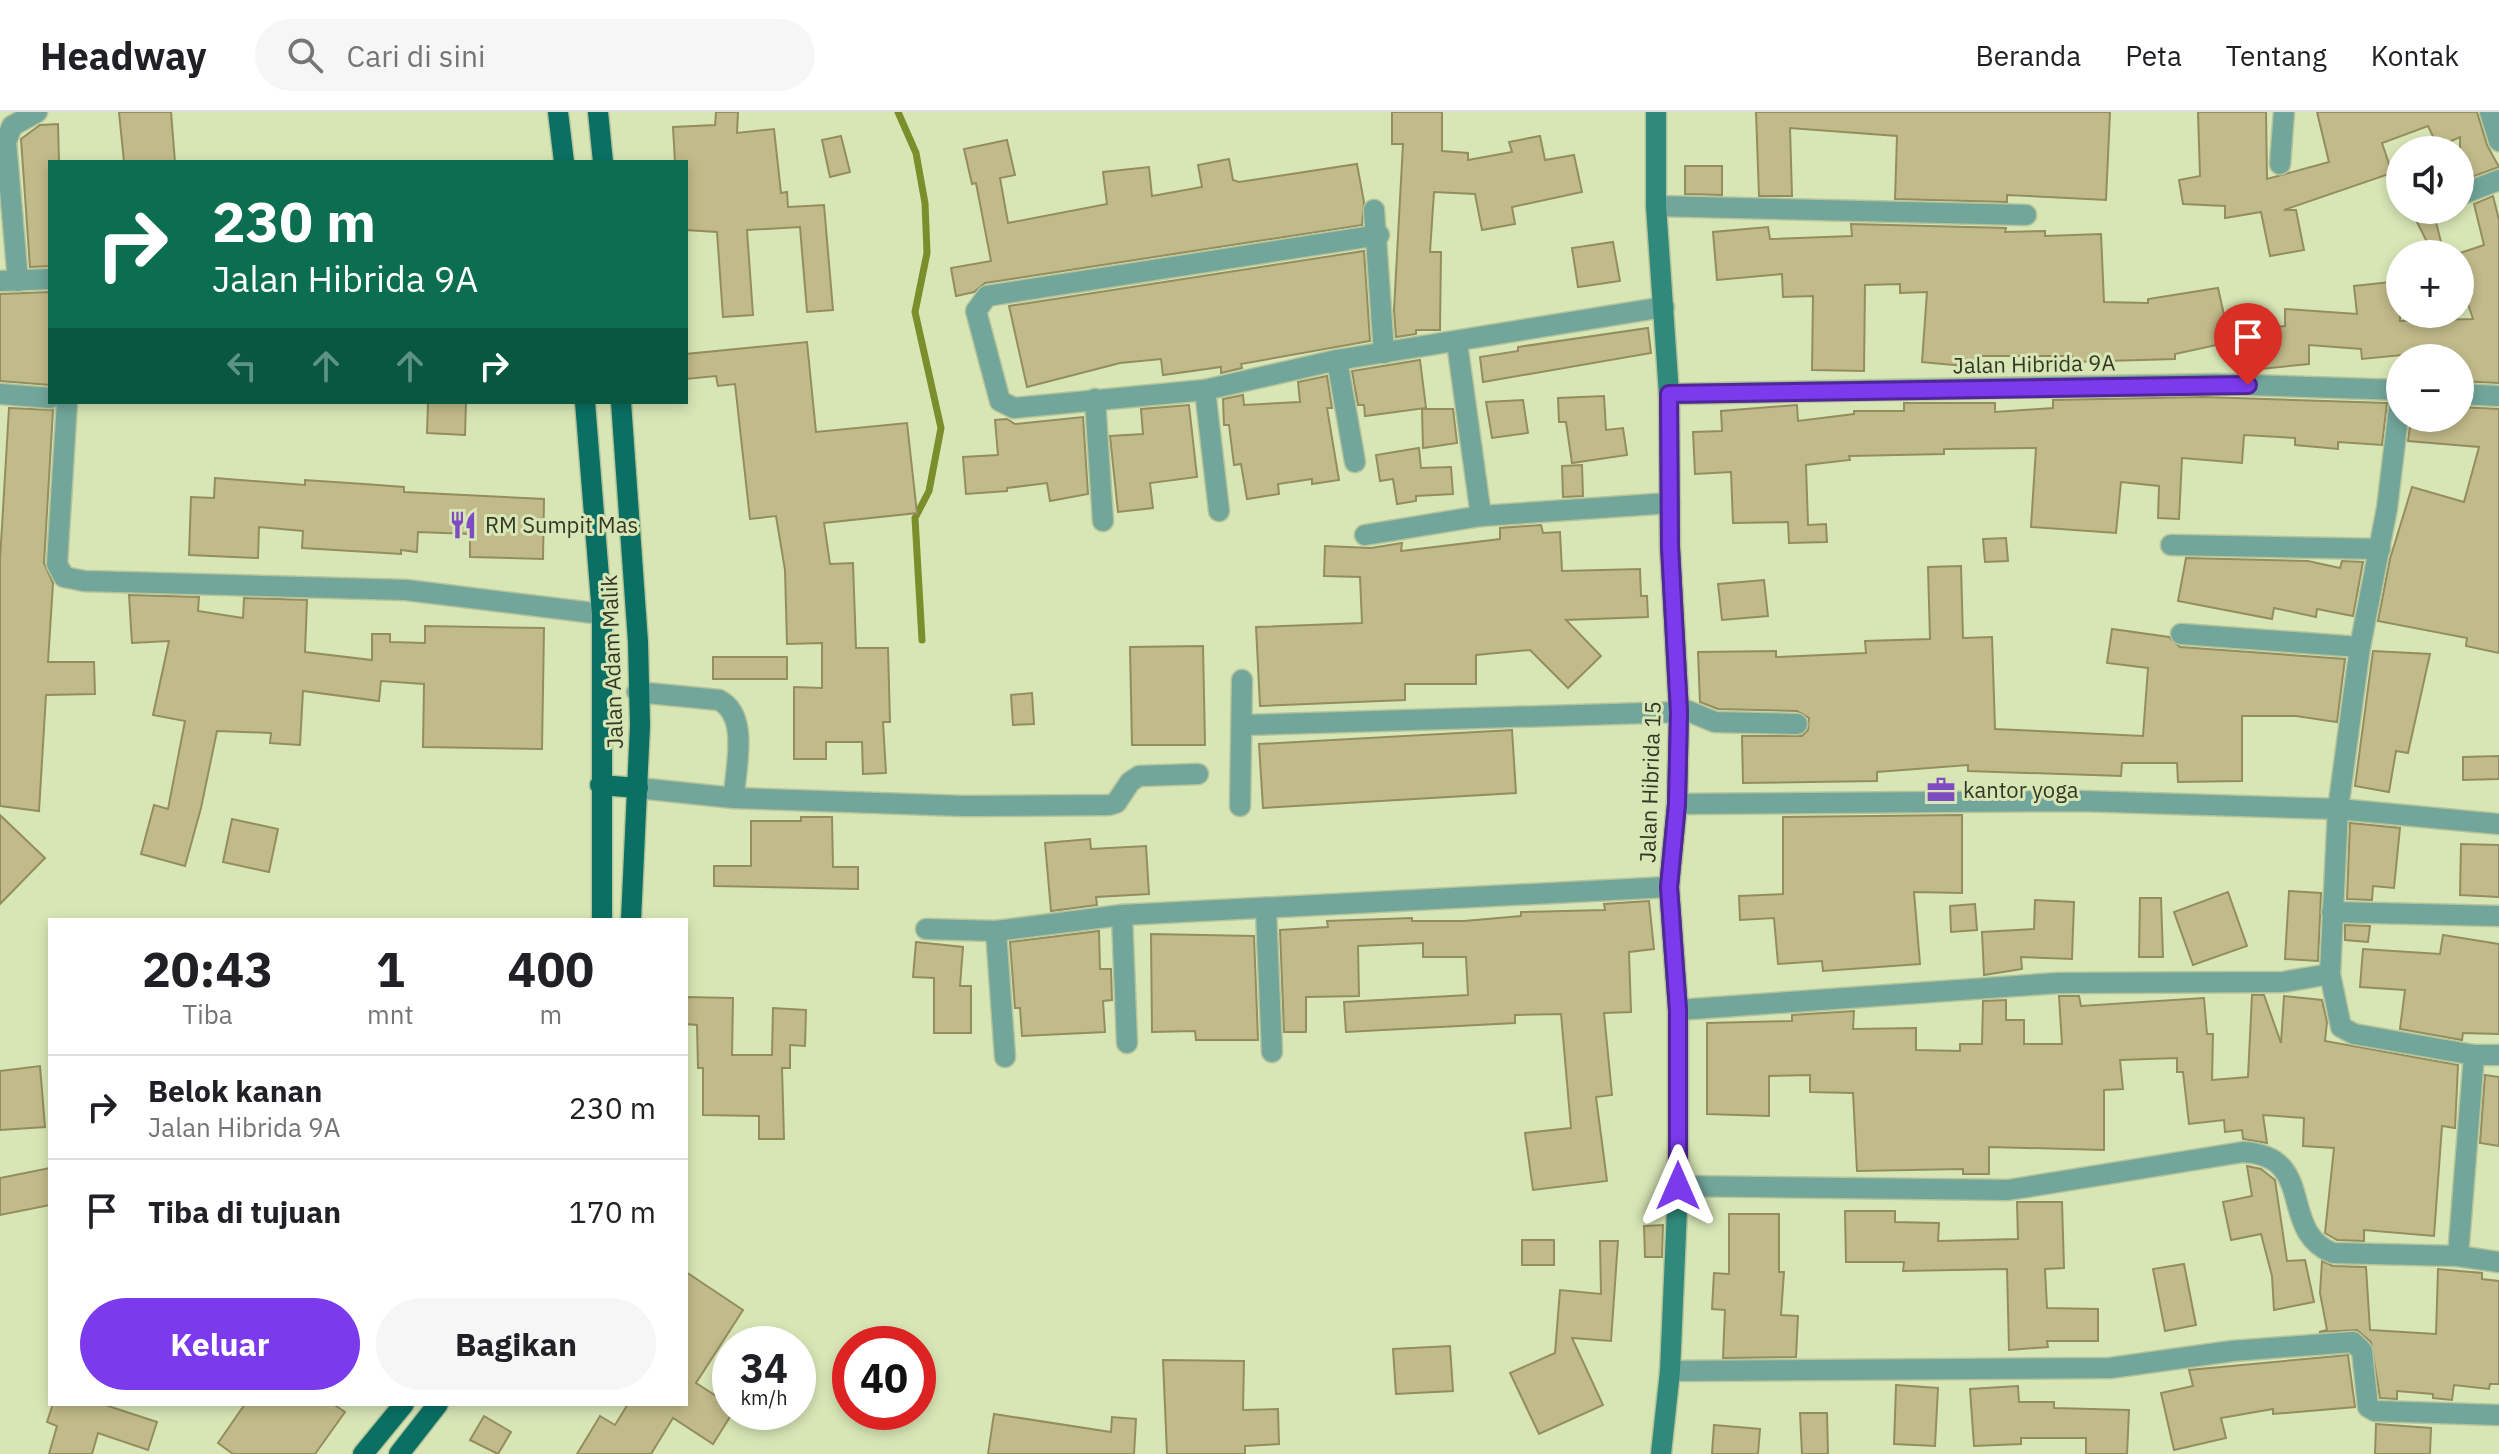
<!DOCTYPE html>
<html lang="id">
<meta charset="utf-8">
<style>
:root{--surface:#fff;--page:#f6f6f6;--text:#202124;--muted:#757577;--line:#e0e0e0;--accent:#7c3aed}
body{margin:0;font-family:"IBM Plex Sans",sans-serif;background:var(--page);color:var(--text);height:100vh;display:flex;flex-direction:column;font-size:30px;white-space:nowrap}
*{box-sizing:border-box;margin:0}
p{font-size:26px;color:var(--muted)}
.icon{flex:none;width:44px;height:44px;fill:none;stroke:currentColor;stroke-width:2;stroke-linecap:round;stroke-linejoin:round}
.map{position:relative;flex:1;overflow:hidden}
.panel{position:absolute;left:48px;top:806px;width:640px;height:488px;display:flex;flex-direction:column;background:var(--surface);border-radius:0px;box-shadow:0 4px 12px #0003}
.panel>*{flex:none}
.hud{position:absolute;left:48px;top:48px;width:640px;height:244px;border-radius:0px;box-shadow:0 4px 12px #0003;background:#0b6e4f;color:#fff;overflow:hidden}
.tools{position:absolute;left:2386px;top:24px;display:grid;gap:16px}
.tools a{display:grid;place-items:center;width:88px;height:88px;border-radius:50%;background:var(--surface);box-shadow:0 4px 12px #0003;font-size:40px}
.speed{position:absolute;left:712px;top:1214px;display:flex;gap:16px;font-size:40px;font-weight:700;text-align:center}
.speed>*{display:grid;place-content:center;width:104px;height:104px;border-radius:50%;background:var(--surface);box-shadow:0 4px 12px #0003;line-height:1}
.speed small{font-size:20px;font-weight:400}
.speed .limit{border:12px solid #d22;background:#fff;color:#111}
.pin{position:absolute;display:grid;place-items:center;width:68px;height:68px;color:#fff;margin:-82px -34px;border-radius:50% 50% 50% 0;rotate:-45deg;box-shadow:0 0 8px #0007}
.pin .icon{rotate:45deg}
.me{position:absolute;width:88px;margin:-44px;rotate:0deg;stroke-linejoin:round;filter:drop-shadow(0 0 6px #0008)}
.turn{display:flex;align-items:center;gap:28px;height:168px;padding:0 32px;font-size:36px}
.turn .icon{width:104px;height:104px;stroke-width:2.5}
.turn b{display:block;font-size:56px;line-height:68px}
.lanes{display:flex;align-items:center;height:76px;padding:0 32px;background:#0003;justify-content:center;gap:40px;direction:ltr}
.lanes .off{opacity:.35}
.eta{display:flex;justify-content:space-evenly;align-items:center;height:136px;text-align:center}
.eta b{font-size:48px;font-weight:800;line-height:56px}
.primary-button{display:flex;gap:16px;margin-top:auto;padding:16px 32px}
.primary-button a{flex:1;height:92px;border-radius:48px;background:var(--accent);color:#fff;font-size:32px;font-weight:800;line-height:92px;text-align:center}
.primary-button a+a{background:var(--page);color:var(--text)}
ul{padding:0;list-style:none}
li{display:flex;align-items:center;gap:24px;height:104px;padding:0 32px;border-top:2px solid var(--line)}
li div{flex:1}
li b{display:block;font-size:30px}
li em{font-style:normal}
header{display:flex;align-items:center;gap:48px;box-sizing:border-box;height:112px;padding:0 40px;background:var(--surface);border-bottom:2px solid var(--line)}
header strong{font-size:38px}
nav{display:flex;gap:44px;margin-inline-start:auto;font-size:28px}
.search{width:560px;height:72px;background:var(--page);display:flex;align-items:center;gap:20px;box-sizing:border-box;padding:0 28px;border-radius:44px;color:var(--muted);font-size:30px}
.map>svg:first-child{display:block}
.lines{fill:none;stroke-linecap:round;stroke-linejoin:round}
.stream{stroke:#7a8f2b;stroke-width:7}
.building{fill:#c1ba8a;stroke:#948d5e;stroke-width:2}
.street-casing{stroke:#b7c399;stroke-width:23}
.secondary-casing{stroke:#b7c399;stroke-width:23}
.primary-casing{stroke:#b7c399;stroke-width:23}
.street{stroke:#72a69b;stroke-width:20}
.secondary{stroke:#30897b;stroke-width:20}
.primary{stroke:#0a7063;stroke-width:20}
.route-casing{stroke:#51269a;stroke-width:20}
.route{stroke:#7c3aed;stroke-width:14}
.labels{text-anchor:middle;stroke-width:6;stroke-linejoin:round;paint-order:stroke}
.street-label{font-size:22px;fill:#333826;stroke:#d8e6b6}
.poi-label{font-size:22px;fill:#333826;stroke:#d8e6b6;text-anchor:start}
</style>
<header>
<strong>Headway</strong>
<div class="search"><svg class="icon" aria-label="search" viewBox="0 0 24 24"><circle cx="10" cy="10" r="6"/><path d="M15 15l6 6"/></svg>Cari di sini</div>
<nav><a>Beranda</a><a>Peta</a><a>Tentang</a><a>Kontak</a></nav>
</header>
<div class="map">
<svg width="2499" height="1342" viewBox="0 0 2499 1342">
<rect width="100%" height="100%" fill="#d8e6b6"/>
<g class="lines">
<path class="stream" d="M898,0L916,41L925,91L927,141L915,200L941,316L929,379L915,406L922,528"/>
</g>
<g class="building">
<path d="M119,0H171L175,50H124Z"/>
<path d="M716,0H738L737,21L774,17L781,81L787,80L788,95L824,93L833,198L807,200L800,115L747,118L753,203L723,205L717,120L686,118V50H675L673,15L715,13Z"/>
<path d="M1392,0H1442V39L1468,41V48L1512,40L1509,30L1540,24L1545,48L1574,43L1582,80L1512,95L1515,112L1482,118L1475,82L1434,80L1430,140H1441L1440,218H1416V222L1396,225L1394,198L1403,32H1392Z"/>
<path d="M1756,0H2110L2106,88L2007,83V90L1895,87L1897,24L1790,16L1792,84H1759Z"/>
<path d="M2198,0H2266L2267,67L2329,50L2317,0H2477L2487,33L2499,55L2460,69V25L2438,35L2428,14L2382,31L2392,61L2284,98H2296L2304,138L2270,144L2261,100L2225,106V94L2183,92L2179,68L2200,64Z"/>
<path d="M58,12L59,50H50V154L30,155L21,27L40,13Z"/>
<path d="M841,24L850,60L830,65L822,28Z"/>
<path d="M1007,28L1015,63L1000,66L1008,111L1107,92L1103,60L1149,55L1152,84L1202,75L1198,53L1229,47L1233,68L1239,70L1357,52L1364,90L1362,113L985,171L974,180L956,184L951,156L991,149L976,71L972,72L964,37Z"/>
<path d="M1685,54H1722V83L1685,82Z"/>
<path d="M2493,84L2499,108V271L2460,269V246L2402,243L2362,247L2361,237L2309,233V252L2260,257V252L2241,253L2238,218L2285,214V197L2357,202L2354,174L2400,169V209L2473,207L2460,168V141L2484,133L2474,92Z"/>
<path d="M2411,98H2433L2444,142H2433Z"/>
<path d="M1851,112L2006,116L2005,120L2045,119V124L2101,122L2104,190L2148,191V187L2218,176L2230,230L2175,242V247L2072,250V244H1980V249H1964V254L1922,250L1927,180L1900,181V172L1865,173L1864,259L1812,258L1813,184L1783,185L1782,162L1717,168L1713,120L1768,115L1770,127L1852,124Z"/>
<path d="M1613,130L1620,169L1578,175L1572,136Z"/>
<path d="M1364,139L1370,229L1241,252L1242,256L1221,261V255L1163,263L1161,247L1120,251L1027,275L1009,194Z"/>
<path d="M50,180V273L0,269V182Z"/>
<path d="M1648,216L1651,241L1483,270L1480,245L1518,239V235Z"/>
<path d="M807,230L816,320L907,311L917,401L824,411L830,452L853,451L856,536H888L890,610H883L886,661L863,662L862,630H826V647H794V575L822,576V531L787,532L785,458L776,404L750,407L735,272L718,274L716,264L686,267V242Z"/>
<path d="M1420,248L1426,296L1365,304L1364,293H1358L1352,259Z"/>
<path d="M1327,264L1332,296H1327L1339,368L1312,372V367L1278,372L1279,382L1247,387L1241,352L1234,353L1229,313H1224L1223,287L1243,283L1244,293L1300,290L1298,270Z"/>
<path d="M1604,284L1606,318L1623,316L1627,343L1572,351L1566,310H1559L1558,286Z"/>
<path d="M2204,285L2387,291L2382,333L2338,330V337L2295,333V326L2244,323L2242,351L2182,346L2179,407L2158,406L2159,374L2121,370L2116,421L2031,415L2036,336L1944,337V342L1849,344L1850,348L1806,353L1808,413L1826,412L1827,430L1789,431L1788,410L1733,411L1731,360L1695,362L1693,320L1722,319L1721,299L1797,293L1798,309L1854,302V299H1904V291H1995V300L2053,296V288Z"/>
<path d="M1523,288L1528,321L1492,326L1486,290Z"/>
<path d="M428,290H466L465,323L427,321Z"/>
<path d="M1189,293L1197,365L1150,371L1153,396L1118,400L1110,324L1143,322L1141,297Z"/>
<path d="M2460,295L2499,297V541L2466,534L2467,526L2378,509L2390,447L2412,375L2464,390L2479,335L2408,329L2411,306H2460Z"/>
<path d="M9,296L53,298L44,451L53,471L48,550H94L95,582L46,583L39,699L0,694V448Z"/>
<path d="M1422,297H1453L1457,331L1423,336Z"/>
<path d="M1083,305L1088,382L1050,389L1047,371L1007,376V379L966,382L963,345L998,343L995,308L1007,307L1015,312Z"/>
<path d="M1419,336L1421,356L1451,355L1453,382L1416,384V389L1397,392L1393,367L1380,369L1376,343Z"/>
<path d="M1582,353L1583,384L1563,385L1562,354Z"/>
<path d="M215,366L305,373V368L364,372L404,375V380L544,387L543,447L470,445V422L418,420L417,440L401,438V442L302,436L303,419L259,415L258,446L189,443L191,385L214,386Z"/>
<path d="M1541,413L1543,421L1560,420L1562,459L1640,457L1641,484H1647L1648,505L1566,508L1601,544L1568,576L1530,538L1476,543V572H1405V588L1260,594L1256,515L1362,511L1360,465L1324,464L1325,434L1371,436L1402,431L1401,439L1500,427V416Z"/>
<path d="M2006,426L2008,449L1985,450L1983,427Z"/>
<path d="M2186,446L2308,449L2340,456L2342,449L2363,450L2353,504L2317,497L2316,505L2274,496L2272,507L2178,489Z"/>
<path d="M1961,454L1963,526L1992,525L1995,617L2143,624L2148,556L2107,551L2112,517L2169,525L2180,535L2345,547L2337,610L2296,604H2242V669L2178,670L2177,651H2122L2121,664L1968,659V653L1877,660V669L1743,671L1742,624H1802L1808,618L1809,606L1797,599L1718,597L1700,590L1698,540L1776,539V545L1866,541L1865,529L1930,527L1928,455Z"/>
<path d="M1764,468L1768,504L1722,508L1718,472Z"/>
<path d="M129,483L199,485L198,499L243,506L244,486L307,488L305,540L372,548V522H390V530L425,531V514L544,516L542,637L423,635L424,572L381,569L379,589L303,579L300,633L270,631L271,621L217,619L201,696L185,754L141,742L154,693L168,697L185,609L153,603L169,529L132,531Z"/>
<path d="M1203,534L1205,633H1132L1130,535Z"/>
<path d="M2373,539L2430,542L2408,641L2396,639L2389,680L2355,674Z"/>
<rect x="713" y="545" width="74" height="22"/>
<path d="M1032,581L1034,612L1013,613L1011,583Z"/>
<path d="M1512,618L1516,681L1263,696L1259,632Z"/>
<path d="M2499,644V667L2463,668V645Z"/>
<path d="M0,703L45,746L0,792Z"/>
<path d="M1962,703V781L1914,780L1920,852L1823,859L1822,849L1778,852L1774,806L1740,808L1739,784L1783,782V705Z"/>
<path d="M801,705H832L833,755H858V777L714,774V754H751V709H801Z"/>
<path d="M232,707L278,717L269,760L223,750Z"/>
<path d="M2350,711L2400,716L2394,776L2373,774L2372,788L2347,787Z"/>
<path d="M1090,727L1091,737L1146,734L1149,782L1096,785L1097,793L1051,799L1045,731Z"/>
<path d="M2461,732L2499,733V785L2460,783Z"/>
<path d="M2289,779L2321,781L2318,849L2285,847Z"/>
<path d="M2228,780L2247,834L2193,853L2174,800Z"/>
<path d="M2140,786H2161L2163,845H2139Z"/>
<path d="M2035,788L2074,790L2072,847L2021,845L2022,857L1984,863L1982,820L2034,817Z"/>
<path d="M1649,789L1654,837L1629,840L1631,900L1604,901L1612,983L1596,985L1607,1069L1533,1078L1525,1021L1571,1016L1561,902L1515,903V911L1346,920L1344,890L1468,883L1466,845H1423V831L1358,834L1359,884L1306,885V920H1284L1280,818L1328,815L1327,809L1412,806V809H1464L1521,804V800L1605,798L1604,792Z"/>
<path d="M1975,792L1977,818L1951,820L1950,794Z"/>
<path d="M2345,813L2370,814L2368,830L2345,828Z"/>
<path d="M1099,819L1100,857H1111L1112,888L1103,889L1105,920L1022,924L1020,896H1015L1010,830Z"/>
<path d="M1151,822L1254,824L1258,928H1196L1195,919L1152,920Z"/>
<path d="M2443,823L2499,832V922L2463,921L2462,928L2400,917L2405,878L2360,875L2363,837L2440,842Z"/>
<path d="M916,830L963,835L960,874H971V921H934V866L913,865Z"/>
<path d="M2252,883H2264L2281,931L2284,884L2322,888L2327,910L2325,929L2458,953L2455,1016L2442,1014L2434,1124L2364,1118V1129L2337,1128L2325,1121L2334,1036L2303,1034L2304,1006L2263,1003L2267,1031L2243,1027L2242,1018L2225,1020L2224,1008L2189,1012L2183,960H2177V946L2120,948L2123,977L2104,978V1038L1989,1035V1062H1963V1057L1857,1059L1853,981L1810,980V963L1769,964V1004L1707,1002V911L1792,909V903L1854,899L1853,917L1916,916V938L1960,939V932H1982L1983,889L2006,888V908H2024V932H2062L2059,884H2079L2081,894L2204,886L2207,922H2213L2212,968L2248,965Z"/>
<path d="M686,885L733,886L732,943H772L773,896L806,898L805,934L790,933V956H782L784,1027H759V1004L703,1003V956H698L697,913L686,912Z"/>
<path d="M40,954L45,1015L0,1018V959Z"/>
<path d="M2485,963L2499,965V1034L2480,1031Z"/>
<path d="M2247,1054L2261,1057L2275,1068L2287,1149L2305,1148L2314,1190L2274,1198L2272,1164L2261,1122L2231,1128L2223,1090L2252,1084Z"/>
<path d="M50,1056V1093L0,1103V1066Z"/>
<path d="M2017,1090H2062L2064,1156L2045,1157L2047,1196L2098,1197V1229H2047L2048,1235L2009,1238L2007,1157L1903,1159L1904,1150H1846L1845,1099H1895V1110L1939,1111L1938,1129L2018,1127Z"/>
<path d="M1729,1102H1779V1160H1784L1781,1203L1798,1204L1796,1245L1723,1246L1725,1198L1712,1197L1714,1161L1729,1162Z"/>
<path d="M1663,1113L1662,1145H1645L1644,1114Z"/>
<rect x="1522" y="1128" width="32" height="25"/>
<path d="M1600,1129H1618L1611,1229L1572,1226L1603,1293L1539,1322L1510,1261L1555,1241L1560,1178L1601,1182Z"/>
<path d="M2322,1149L2333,1154L2366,1155L2370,1218L2436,1222L2438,1157L2482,1161V1167L2499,1169V1272H2490L2489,1277L2454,1273L2452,1288L2433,1286V1282L2397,1279V1287L2380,1286L2371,1230L2357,1218L2319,1220L2327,1218L2320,1181Z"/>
<path d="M2184,1152L2196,1213L2165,1219L2153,1157Z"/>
<path d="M686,1160L743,1198L696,1271L730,1293L733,1300L713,1332L673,1306L651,1342H577L600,1304L615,1313L628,1292H686Z"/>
<path d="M1450,1234L1453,1279L1396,1282L1393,1237Z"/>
<path d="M2348,1243L2355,1295L2273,1302V1297L2221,1306L2226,1326L2174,1338L2161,1281L2193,1274L2189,1258Z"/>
<path d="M1163,1248L1244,1249L1243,1298L1278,1297L1279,1332L1245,1334V1342H1167Z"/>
<path d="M1896,1273L1938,1276L1935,1334L1894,1332Z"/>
<path d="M2018,1274L2019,1290H2054V1296L2129,1298L2127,1342H2086V1326H2021V1332L1974,1334L1970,1277Z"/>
<path d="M53,1292H102L157,1310L148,1338L98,1321L92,1342H49L57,1314L47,1310Z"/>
<path d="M245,1292H333L345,1300L315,1342H233L218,1331Z"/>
<path d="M1800,1301H1827L1828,1342H1802Z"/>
<path d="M994,1302L1111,1320L1112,1305L1136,1307L1134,1342H988Z"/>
<path d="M484,1304L511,1320L498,1342L470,1328Z"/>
<path d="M2376,1312L2431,1316L2430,1342H2375Z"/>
<path d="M1714,1313L1760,1317L1758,1342H1712Z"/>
</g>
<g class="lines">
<defs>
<g id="street">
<path d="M2490,0L2499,29"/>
<path d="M2280,52L2284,0"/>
<path d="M2460,83L2499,68"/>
<path d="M1656,94L2026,103"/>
<path d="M1374,98L1384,241"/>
<path d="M1379,123L987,184L976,199L1000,289L1014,296L1205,278L1337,248L1664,195"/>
<path d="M0,169L50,167"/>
<path d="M18,169L6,30L12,14L37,0"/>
<path d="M1457,231L1481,404"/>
<path d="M1337,248L1355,350"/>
<path d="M1205,278L1219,399"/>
<path d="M0,282L50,286"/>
<path d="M1669,282L2217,272L2400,278"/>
<path d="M2460,282L2499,284"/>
<path d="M1095,287L1103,409"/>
<path d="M2400,288L2387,396L2360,535L2338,697L2330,862L2341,915L2354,922L2474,943H2499"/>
<path d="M67,290L57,452L64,465L84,469L406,478L602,502"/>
<path d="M1365,423L1481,404L1670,391"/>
<path d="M2171,433L2380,437"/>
<path d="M2181,522L2360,535"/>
<path d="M637,580L719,588C750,604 735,656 734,686L638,676"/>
<path d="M1678,595L1715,610L1797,612"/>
<path d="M1244,613L1679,600"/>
<path d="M734,686L964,694L1109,693L1116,691L1130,670L1139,664L1198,662"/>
<path d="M1677,692L2080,689L2338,697L2499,712"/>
<path d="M1240,694L1242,568"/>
<path d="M1266,798L1272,940"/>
<path d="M2332,800L2499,804"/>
<path d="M1122,803L1127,931"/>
<path d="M926,817L996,819L1122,803L1669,775"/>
<path d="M996,819L1005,945"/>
<path d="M1678,898L2058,871L2283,870L2330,862"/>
<path d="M2474,943L2458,1144L2499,1150"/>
<path d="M1678,1074L2008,1078L2243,1040C2318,1044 2277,1119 2333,1141L2458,1144"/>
<path d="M1670,1259L2110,1256L2232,1239L2353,1230L2362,1239L2368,1295L2375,1299L2499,1303"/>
</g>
<path id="secondary" d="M1656,0V94L1669,282L1670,435L1679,600L1677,692L1669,775L1678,898V1074L1670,1259L1661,1342"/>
<g id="primary">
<path d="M558,0L564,50"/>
<path d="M598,0L603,50"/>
<path d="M585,290L602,502V808"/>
<path d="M621,290L638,530L640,613L631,808"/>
<path d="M600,673L638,676"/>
<path d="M363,1342L404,1292"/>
<path d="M399,1342L438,1292"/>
</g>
</defs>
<use href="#street" class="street-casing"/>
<use href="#secondary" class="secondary-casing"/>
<use href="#primary" class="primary-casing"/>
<use href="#street" class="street"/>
<use href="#secondary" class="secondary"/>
<use href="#primary" class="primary"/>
</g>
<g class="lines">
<defs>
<path id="route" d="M1678,1074V898L1669,775L1677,692L1679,600L1670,435L1669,282L2248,273"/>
</defs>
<use href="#route" class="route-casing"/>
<use href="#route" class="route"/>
</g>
<defs>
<symbol id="restaurant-bare" viewBox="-9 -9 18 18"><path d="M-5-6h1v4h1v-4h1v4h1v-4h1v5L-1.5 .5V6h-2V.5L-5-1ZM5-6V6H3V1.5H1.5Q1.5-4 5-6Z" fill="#7f4bc2" stroke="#d8e6b6" stroke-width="2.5" paint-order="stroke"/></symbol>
<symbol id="office-bare" viewBox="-9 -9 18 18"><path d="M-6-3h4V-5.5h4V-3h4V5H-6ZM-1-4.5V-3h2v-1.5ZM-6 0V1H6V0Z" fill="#7f4bc2" stroke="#d8e6b6" stroke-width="2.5" paint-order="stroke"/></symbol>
</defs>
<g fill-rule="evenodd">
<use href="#restaurant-bare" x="443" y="393" width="40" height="40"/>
<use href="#office-bare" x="1921" y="658" width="40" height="40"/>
</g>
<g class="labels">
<g class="street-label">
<text transform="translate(2034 252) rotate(-1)" y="8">Jalan Hibrida 9A</text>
<text transform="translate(612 550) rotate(-92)" y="8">Jalan Adam Malik</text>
<text transform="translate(1650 670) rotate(-88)" y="8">Jalan Hibrida 15</text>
</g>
<g class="poi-label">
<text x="485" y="421">RM Sumpit Mas</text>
<text x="1963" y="686">kantor yoga</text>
</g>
</g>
</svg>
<div class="tools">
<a><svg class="icon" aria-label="sound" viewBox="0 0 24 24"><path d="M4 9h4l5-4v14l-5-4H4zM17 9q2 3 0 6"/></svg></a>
<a>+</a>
<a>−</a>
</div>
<div class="speed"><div>34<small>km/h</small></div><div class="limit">40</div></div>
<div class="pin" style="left:2248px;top:273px;background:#d93025"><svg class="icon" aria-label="arrive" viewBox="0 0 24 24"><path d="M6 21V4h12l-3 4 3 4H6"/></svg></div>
<svg class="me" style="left:1678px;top:1074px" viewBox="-20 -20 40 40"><path d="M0-17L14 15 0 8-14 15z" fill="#7c3aed" stroke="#fff" stroke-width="4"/></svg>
<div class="hud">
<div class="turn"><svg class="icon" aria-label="right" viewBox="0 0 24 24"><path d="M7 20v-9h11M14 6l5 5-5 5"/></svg><div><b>230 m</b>Jalan Hibrida 9A</div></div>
<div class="lanes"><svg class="icon off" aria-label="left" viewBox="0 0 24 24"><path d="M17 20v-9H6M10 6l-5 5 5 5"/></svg><svg class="icon off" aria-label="ahead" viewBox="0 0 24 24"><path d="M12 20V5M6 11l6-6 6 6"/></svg><svg class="icon off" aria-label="ahead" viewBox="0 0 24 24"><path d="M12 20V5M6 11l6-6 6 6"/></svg><svg class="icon" aria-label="right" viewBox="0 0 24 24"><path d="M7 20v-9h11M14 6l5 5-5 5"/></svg></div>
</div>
<section class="panel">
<div class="eta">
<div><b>20:43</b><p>Tiba</p></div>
<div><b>1</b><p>mnt</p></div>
<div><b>400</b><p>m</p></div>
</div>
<ul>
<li><svg class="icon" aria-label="right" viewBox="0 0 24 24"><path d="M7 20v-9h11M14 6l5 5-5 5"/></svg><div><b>Belok kanan</b><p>Jalan Hibrida 9A</p></div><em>230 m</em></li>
<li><svg class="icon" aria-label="arrive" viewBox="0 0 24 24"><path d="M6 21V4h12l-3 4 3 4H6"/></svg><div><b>Tiba di tujuan</b></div><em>170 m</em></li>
</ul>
<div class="primary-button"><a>Keluar</a><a>Bagikan</a></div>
</section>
</div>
